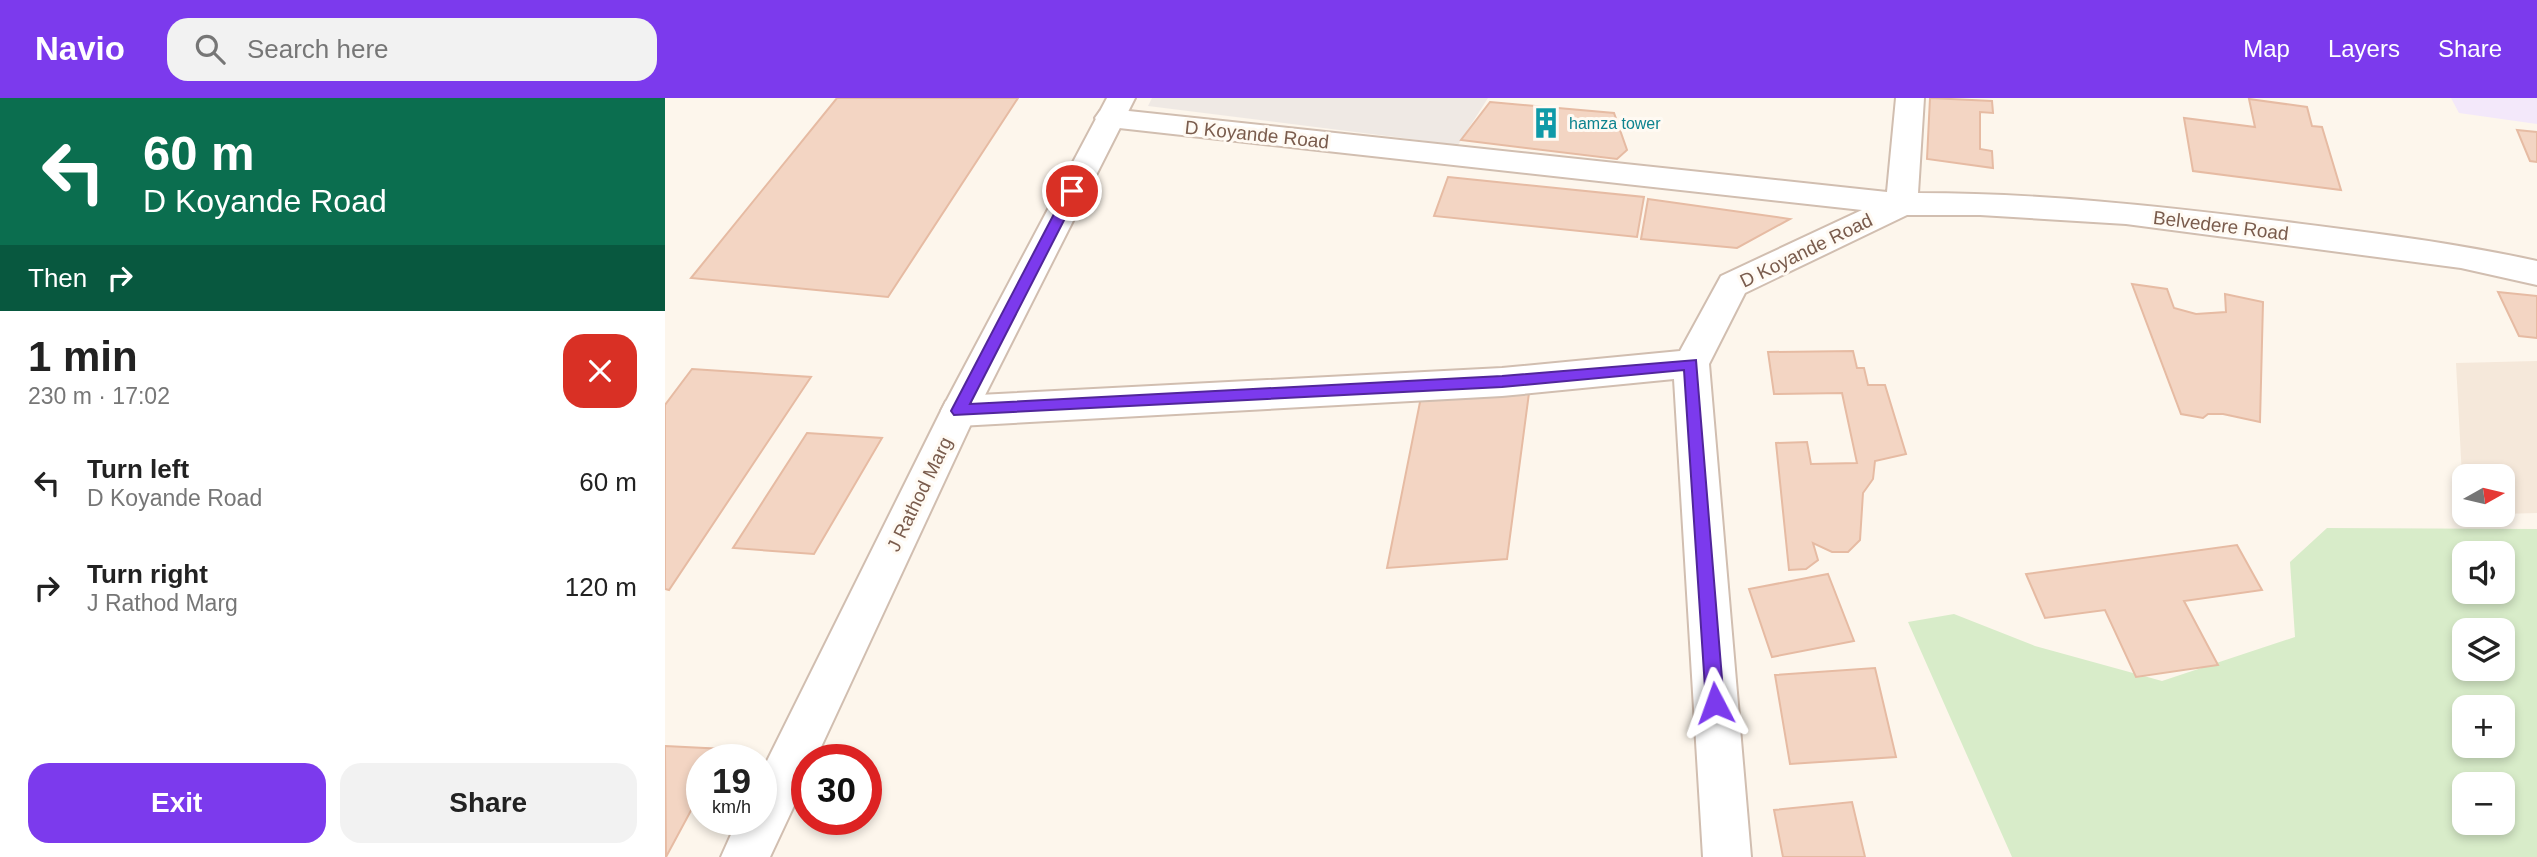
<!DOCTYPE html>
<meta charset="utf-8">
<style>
:root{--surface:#fff;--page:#f2f2f2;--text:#222;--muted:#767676;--accent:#7c3aed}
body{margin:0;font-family:Arial,sans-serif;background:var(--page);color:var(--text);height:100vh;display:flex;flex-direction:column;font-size:26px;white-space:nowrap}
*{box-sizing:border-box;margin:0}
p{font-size:23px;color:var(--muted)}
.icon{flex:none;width:38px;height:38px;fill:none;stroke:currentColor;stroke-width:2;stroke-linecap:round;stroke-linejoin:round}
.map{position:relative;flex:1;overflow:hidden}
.side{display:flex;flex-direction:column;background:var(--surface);width:665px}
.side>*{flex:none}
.banner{background:#0b6e4f;color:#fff;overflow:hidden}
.needle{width:46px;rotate:82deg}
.controls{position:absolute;left:1787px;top:366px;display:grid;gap:14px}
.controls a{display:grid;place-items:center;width:63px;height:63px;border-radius:14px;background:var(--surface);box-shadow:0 4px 10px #0003;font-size:35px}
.speed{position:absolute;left:21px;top:646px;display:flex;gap:14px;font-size:35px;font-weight:700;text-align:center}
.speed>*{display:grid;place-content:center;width:91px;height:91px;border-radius:50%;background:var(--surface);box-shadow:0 4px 10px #0003;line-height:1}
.speed small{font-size:18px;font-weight:400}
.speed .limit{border:10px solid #d22;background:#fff;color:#111}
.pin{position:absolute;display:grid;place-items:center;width:60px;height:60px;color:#fff;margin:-30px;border:4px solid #fff;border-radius:50%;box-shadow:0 2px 7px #0007}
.me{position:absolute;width:77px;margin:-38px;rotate:356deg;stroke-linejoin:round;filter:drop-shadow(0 0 5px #0008)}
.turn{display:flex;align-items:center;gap:24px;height:147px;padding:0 28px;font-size:32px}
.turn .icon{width:91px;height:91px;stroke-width:2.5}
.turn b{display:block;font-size:49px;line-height:60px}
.then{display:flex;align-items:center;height:66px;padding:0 28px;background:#0003;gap:14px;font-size:26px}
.round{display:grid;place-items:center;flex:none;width:74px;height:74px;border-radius:21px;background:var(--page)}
.head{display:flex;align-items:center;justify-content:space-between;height:119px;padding:0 28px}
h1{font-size:42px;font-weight:600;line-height:52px}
.cta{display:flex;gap:14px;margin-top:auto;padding:14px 28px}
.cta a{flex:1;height:80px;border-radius:21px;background:var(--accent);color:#fff;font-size:28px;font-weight:600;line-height:80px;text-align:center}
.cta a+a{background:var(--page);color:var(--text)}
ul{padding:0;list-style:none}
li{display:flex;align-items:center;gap:21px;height:105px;padding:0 28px}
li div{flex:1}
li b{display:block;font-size:26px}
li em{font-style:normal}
header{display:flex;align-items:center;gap:42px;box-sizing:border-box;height:98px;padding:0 35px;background:var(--accent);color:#fff}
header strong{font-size:33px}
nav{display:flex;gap:38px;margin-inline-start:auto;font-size:24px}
.search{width:490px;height:63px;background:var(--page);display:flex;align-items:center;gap:18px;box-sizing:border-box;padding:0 24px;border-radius:21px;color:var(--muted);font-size:26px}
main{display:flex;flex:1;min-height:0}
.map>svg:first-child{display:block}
.residential{fill:#f5e8da}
.industrial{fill:#efe9e4}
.education{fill:#f3e8fa}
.green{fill:#d8ecc9;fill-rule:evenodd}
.building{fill:#f3d5c3;stroke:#e6bba3;stroke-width:2}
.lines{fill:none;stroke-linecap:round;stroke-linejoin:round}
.minor-casing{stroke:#d1beb0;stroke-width:4}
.tertiary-casing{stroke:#d1beb0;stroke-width:4}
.minor{fill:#fff;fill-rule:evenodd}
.tertiary{fill:#fff;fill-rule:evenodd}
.route{fill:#7c3aed;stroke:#51269a;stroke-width:2}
.labels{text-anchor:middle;stroke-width:6;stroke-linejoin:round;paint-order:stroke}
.far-culture-label{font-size:16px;fill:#0d838f;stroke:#fffaf3;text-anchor:start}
.street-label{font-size:19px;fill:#7a5c4d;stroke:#fffaf3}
</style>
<header>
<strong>Navio</strong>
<div class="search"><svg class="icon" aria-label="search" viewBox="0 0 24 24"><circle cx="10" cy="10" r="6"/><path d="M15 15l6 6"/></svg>Search here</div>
<nav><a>Map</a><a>Layers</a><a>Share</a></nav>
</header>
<main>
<section class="side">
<div class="banner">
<div class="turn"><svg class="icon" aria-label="left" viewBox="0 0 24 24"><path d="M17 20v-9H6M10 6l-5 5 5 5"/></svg><div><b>60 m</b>D Koyande Road</div></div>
<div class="then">Then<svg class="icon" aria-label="right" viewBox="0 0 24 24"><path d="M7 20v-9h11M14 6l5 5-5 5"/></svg></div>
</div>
<div class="head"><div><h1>1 min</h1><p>230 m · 17:02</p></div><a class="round" style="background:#d93025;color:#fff"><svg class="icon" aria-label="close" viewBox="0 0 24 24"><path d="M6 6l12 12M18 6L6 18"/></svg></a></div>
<ul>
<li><svg class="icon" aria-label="left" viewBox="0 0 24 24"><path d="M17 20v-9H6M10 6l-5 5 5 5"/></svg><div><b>Turn left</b><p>D Koyande Road</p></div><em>60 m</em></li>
<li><svg class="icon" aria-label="right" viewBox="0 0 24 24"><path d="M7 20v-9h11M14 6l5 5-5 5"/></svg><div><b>Turn right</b><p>J Rathod Marg</p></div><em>120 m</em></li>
</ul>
<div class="cta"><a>Exit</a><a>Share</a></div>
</section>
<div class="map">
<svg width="1872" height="759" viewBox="0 0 1872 759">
<rect width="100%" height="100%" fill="#fdf6ec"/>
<path class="residential" d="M1872,263V415L1838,416V378H1799V416L1822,417H1799L1791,265Z"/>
<path class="industrial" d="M487,0H823L793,47L483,8Z"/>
<path class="education" d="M1786,0H1872V26L1794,15Z"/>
<path class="green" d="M1662,430L1872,431V759H1347L1243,524L1289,516L1370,548L1497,583L1630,539L1625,464ZM1799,455H1838V494H1799ZM1799,532H1838V570H1799ZM1799,609H1838V648H1799ZM1799,686H1838V724H1799Z"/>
<g class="building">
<path d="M172,0H353L223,199L26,180Z"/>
<path d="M1265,0L1327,3L1328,15L1315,14V51L1327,53L1328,70L1262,61Z"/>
<path d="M1584,1L1642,9L1647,28L1657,29L1676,92L1528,73L1519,20L1590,29Z"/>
<path d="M825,4L949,15L962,52L952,61L796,42Z"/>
<path d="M1852,32L1872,34V64L1865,63Z"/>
<path d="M783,79L979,99L972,139L769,118Z"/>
<path d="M983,101L1125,121L1072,150L976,141Z"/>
<path d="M1467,186L1502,191L1509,210L1531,216L1561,214L1560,196L1598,204L1595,324L1558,316H1543L1538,320L1516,316Z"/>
<path d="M1833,194L1872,198V240L1854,238Z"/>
<path d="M1188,253L1192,270H1199L1203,287H1220L1241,356L1210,363L1208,381L1198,395L1195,442L1183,454H1167L1148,445L1153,462L1141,471L1124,472L1111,345L1142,344L1146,366L1192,365L1177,295L1109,296L1103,254Z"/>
<path d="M27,271L146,279L4,492L0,491V307Z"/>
<path d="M757,294L864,295L842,461L722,470Z"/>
<path d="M142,335L217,340L149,456L68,450Z"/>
<path d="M1572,447L1597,492L1519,503L1553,567L1471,579L1440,512L1380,520L1361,476Z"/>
<path d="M1163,476L1189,543L1107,559L1084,491Z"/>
<path d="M1210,570L1231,659L1125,666L1110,577Z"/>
<path d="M0,648L59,651L53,662H37V692L1,759Z"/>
<path d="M1187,704L1200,759H1118L1109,712Z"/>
</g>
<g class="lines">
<defs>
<path id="minor" d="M1231,0H1259L1253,95C1375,95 1494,108 1614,123C1701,134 1787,144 1872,163V187L1796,170L1461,126L1315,117H1242L1080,195L1044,266L1086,759H1038L1009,281L837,298L294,328L281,323L276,313L281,303L294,298L837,270L1015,253L1056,178L1197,112L445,29L435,27L430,20L435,13L445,11L1222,94Z"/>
<path id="tertiary" d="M442,0H470L312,313L150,662H142V680L105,759H56L73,721H96V675L276,313Z"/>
</defs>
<use href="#minor" class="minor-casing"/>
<use href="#tertiary" class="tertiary-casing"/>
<use href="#minor" class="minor"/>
<use href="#tertiary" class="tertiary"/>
</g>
<path class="route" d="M407,89L414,93L305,306L837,278L1031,262L1059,605L1056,611L1050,614L1043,611L1041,605L1019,272L837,289L289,317L286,313L401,93Z"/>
<defs>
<symbol id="building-bare" viewBox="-9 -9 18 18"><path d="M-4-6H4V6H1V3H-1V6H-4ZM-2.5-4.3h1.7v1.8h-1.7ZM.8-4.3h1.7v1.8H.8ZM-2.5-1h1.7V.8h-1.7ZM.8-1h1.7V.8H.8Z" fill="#0f9aa8" stroke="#fffaf3" stroke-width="2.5" paint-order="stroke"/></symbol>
</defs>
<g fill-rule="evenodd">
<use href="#building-bare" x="859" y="3" width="44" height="44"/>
</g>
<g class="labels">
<g class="far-culture-label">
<text x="904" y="31">hamza tower</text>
</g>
<g class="street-label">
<text transform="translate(592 36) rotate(6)" y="7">D Koyande Road</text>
<text transform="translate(1556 127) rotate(7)" y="7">Belvedere Road</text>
<text transform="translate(1141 152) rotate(-26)" y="7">D Koyande Road</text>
<text transform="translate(254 396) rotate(-64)" y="7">J Rathod Marg</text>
</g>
</g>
</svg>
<div class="controls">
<a><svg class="needle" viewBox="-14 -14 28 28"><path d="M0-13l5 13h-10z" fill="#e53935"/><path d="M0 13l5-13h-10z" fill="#767676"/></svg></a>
<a><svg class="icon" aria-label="sound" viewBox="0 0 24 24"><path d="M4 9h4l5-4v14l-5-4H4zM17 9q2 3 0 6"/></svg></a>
<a><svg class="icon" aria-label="layers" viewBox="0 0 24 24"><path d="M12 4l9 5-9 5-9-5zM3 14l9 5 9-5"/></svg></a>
<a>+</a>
<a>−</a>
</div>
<div class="speed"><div>19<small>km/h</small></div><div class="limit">30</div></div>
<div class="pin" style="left:407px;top:93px;background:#d93025"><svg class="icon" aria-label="arrive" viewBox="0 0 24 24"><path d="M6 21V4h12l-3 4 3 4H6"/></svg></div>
<svg class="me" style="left:1050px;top:605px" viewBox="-20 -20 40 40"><path d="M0-17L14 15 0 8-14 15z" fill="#7c3aed" stroke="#fff" stroke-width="4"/></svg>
</div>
</main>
